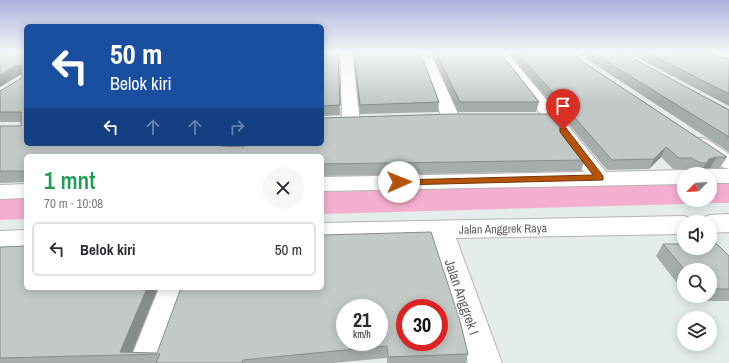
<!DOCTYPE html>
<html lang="id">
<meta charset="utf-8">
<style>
:root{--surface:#fff;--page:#f7f7f7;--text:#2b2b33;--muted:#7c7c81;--line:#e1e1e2}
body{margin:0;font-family:"Archivo Narrow",sans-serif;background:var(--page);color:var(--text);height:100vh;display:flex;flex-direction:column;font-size:15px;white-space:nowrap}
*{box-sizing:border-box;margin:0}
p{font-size:13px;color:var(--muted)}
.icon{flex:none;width:22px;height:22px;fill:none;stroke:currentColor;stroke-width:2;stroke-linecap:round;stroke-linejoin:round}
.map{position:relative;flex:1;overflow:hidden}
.panel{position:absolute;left:24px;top:154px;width:300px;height:136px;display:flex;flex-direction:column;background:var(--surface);border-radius:6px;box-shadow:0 2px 10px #0003}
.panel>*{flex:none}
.hud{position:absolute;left:24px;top:24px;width:300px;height:122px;border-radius:6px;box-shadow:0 2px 10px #0003;background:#1a4fa0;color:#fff;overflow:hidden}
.needle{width:26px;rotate:246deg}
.controls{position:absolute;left:677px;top:167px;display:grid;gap:8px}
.controls a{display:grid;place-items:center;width:40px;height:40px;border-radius:50%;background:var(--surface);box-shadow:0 2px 10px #0003;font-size:20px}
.speed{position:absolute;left:336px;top:299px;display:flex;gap:8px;font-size:20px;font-weight:700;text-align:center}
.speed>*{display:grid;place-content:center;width:52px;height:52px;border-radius:50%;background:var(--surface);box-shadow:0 2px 10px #0003;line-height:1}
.speed small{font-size:10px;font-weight:400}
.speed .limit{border:6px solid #d22;background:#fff;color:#111}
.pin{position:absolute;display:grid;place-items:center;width:34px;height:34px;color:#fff;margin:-41px -17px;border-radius:50% 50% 50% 0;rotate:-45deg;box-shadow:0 0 4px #0007}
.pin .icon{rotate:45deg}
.me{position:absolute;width:44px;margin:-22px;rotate:89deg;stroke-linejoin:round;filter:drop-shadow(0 0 3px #0008)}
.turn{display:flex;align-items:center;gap:14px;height:84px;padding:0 20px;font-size:18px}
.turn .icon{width:52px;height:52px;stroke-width:2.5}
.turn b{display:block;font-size:28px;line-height:34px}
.lanes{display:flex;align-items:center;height:38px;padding:0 20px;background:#0003;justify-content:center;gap:20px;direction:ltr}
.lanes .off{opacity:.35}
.round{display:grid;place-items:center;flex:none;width:42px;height:42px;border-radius:21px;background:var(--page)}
.headline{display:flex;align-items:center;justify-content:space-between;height:68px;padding:0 20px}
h1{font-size:24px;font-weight:600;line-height:30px;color:#1e9e55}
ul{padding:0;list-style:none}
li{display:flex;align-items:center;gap:12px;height:54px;margin:0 8px 6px;padding:0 12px;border:2px solid var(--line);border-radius:6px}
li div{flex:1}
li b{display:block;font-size:15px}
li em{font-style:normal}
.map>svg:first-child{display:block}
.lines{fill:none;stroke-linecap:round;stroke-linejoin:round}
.canal{fill:#f4aecf;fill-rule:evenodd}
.minor-casing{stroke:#b8b2b4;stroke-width:2}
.minor{fill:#fff;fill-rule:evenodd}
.wall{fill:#a7adab}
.shaded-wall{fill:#888d8b}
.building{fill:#c2c9c7;stroke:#888d8b;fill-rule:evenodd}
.route{fill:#b45309;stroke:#753606}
.labels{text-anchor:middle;stroke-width:3;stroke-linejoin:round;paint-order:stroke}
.street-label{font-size:12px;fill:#645d5f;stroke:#fff}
.near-street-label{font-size:14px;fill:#645d5f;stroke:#fff}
</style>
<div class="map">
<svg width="729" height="363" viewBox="0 0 729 363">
<rect width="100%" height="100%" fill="#e5edec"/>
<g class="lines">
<g class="canal">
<path d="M710,183H729V203H710L699,200H710Z"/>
<path d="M684,184V200L695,201L684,204L322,214V192Z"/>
<path d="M26,197V219L0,220V198Z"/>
</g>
<defs>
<g id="minor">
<path d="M340,52H352L360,122L357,126L351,127L345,126L342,122Z"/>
<path d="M418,52H430L460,118L457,122L451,123L445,122L442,118Z"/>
<path d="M494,52H507L606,172L684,170L693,174H684V184L322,191V177L584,172Z"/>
<path d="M672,52H694L729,59V67L673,55Z"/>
<path d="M701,138L708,140L729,154V169L722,167L694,148L691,144L694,140Z"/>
<path d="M229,144H249L245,156H225Z"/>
<path d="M710,169H729V183H710V174H701L702,171Z"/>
<path d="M26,184V198L0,199V185Z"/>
<path d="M729,214V232L710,233V222H699L701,218L710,215Z"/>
<path d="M684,216L693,219L695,222H684V234L456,238L502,363H468L430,239L322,241V223Z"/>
<path d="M26,230V250L0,251V231Z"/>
<path d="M159,288H189L163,363H129Z"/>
</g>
</defs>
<use href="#minor" class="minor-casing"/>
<use href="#minor" class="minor"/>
</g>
<g class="wall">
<path d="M26,52V144H228L227,146L585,160L581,171L322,176V156H26V182L0,183V126H21V122H0V91L22,78V74L20,75Z"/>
<path d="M322,52H339H338L340,115L322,116Z"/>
<path d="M351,52H420L439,102L438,112L360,114L353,52Z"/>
<path d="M431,52H500L539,102L536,112H458Z"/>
<path d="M508,52H568L727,157L720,168H710L702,169L700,174H694L685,169H673L661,157L649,169L607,170Z"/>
<path d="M576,52H621L729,110V152Z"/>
<path d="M627,52H675L681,54L729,59V106Z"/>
<path d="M663,244L729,256V301H691L687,296H710V270H684V292L656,256Z"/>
<path d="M0,247L158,288L132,353H157L181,288L468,354L466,363H387V358L333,363H0Z"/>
</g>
<g class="shaded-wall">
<path d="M22,65L26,74L20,75L0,87V75L15,66Z"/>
<path d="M222,144H228L224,156L221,146Z"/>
<path d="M666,147L661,157L649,169L654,159Z"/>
<path d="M717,157L710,168L702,169L709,159Z"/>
<path d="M147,288H158L131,355L120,352Z"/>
</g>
<g class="building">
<path d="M0,52H26V144H222L221,146L244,147V144H322V118L453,114H549L585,160L322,164V156H26V171H0V126H21V112H0V91L22,78V65L15,66L0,75Z"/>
<path d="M322,52H338L340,105L322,106Z"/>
<path d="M354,52H420L439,102L360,105Z"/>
<path d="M436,52H500L539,102H460Z"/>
<path d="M517,52H568L727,157H717L709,159L707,163H701L691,158H679L666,147L654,159L612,160Z"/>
<path d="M591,52H621L729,110V137Z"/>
<path d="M646,52H675L681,54L701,53L729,59V94Z"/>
<path d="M431,232L460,321L468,354L388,357L387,346L243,360L242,363H156L160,354L0,358V247L26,246V288H147L120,352L157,353L181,288H322V235ZM345,308H379V342H345ZM405,308H439V342H405Z"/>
<path d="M663,244H684V248H710V244H717L729,256V289H710V270H685Z"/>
</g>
<linearGradient id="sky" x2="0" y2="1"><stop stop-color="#adb2de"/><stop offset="0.51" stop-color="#f3f7f6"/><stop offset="1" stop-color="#f3f7f6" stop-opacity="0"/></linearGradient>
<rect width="729" height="102" fill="url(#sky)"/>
<path class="route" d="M560,128H566L603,176V180L399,185L395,182L399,180L593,175L560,132Z"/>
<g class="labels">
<g class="street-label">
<text transform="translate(503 229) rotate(-1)" y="4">Jalan Anggrek Raya</text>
</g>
<g class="near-street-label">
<text transform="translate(462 297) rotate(71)" y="5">Jalan Anggrek I</text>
</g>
</g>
</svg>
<div class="controls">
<a><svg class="needle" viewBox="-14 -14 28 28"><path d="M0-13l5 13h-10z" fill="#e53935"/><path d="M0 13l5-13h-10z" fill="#7c7c81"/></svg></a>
<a><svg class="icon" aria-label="sound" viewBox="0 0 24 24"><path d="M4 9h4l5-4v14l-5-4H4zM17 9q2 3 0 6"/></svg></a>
<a><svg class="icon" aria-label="search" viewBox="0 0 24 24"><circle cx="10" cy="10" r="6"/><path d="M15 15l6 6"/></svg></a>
<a><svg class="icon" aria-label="layers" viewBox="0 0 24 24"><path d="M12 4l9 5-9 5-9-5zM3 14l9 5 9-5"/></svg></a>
</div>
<div class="speed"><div>21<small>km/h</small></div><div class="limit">30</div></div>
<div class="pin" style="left:563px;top:130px;background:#d93025"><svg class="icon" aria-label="arrive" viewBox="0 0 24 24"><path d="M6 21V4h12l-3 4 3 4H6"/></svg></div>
<svg class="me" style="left:399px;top:182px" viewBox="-20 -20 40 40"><circle r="19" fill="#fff"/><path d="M0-13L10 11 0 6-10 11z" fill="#b45309"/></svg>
<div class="hud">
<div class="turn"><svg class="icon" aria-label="left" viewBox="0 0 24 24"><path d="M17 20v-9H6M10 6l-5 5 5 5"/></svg><div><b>50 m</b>Belok kiri</div></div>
<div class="lanes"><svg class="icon" aria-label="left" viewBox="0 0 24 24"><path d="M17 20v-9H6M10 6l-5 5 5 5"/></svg><svg class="icon off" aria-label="ahead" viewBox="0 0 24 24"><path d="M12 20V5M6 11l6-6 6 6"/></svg><svg class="icon off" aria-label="ahead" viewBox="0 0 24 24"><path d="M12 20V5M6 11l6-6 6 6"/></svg><svg class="icon off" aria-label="right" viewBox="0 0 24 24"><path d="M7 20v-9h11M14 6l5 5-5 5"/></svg></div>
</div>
<section class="panel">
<div class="headline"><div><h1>1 mnt</h1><p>70 m · 10:08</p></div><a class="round"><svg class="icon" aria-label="close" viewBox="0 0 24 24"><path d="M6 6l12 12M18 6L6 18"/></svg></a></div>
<ul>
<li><svg class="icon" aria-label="left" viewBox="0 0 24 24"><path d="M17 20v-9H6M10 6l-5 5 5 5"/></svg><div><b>Belok kiri</b></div><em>50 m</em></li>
</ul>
</section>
</div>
